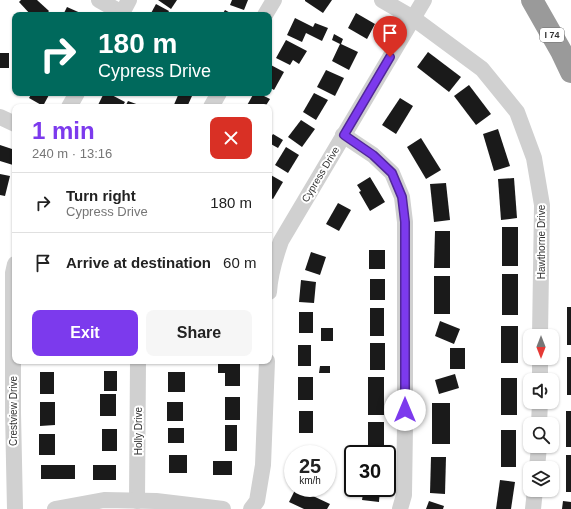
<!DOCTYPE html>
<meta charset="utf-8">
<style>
:root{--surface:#fff;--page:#f6f6f6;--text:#222;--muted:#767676;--line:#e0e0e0;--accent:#7c3aed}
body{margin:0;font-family:Arial,sans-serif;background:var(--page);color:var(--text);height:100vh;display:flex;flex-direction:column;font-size:15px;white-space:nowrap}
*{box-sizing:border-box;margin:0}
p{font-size:13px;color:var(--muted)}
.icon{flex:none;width:22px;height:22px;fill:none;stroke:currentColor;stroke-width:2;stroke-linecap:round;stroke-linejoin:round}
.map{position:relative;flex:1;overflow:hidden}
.side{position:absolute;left:12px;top:104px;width:260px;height:260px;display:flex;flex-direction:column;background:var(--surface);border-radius:8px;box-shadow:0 1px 3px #0004}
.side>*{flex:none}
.guide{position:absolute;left:12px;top:12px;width:260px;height:84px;border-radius:8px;box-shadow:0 1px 3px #0004;background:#00695c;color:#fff;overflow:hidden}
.needle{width:26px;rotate:180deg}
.tools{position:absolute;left:523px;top:329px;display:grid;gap:8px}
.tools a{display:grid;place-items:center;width:36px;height:36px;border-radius:8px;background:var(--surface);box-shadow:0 1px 3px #0004;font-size:20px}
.speed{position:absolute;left:284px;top:445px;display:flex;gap:8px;font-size:20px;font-weight:700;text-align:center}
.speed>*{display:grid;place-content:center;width:52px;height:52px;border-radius:50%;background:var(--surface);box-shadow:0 1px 3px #0004;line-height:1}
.speed small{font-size:10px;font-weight:400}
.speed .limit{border:2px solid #111;border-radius:6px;background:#fff;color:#111}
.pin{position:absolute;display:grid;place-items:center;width:34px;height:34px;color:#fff;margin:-41px -17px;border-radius:50% 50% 50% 0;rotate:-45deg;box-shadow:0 0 4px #0007}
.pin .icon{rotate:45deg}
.me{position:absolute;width:44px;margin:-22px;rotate:0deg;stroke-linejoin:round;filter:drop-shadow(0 0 3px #0008)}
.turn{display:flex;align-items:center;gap:14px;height:84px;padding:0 20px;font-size:18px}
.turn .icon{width:52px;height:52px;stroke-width:2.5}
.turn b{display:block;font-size:28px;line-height:34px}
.round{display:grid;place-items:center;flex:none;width:42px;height:42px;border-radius:8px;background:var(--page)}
.headline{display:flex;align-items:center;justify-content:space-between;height:68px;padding:0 20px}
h1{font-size:24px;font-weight:700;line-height:30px;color:var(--accent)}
.cta{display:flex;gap:8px;margin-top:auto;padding:8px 20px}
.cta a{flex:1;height:46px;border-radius:8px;background:var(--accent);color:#fff;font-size:16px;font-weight:700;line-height:46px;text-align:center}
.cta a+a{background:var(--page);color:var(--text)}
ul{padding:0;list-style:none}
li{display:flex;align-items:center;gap:12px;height:60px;padding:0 20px;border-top:1px solid var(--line)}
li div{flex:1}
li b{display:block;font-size:15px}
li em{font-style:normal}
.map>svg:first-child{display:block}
.building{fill:#1a1a1a}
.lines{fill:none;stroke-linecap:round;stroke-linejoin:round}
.minor{stroke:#d0d0d0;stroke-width:16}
.highway{stroke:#9a9a9a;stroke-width:22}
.route-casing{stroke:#51269a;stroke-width:10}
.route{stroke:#7c3aed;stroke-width:7}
.labels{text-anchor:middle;stroke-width:4;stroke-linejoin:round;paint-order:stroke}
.shield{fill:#fff;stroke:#707070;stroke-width:1}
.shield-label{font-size:9px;font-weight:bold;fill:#333}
.street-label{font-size:10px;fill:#333;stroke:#fff}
</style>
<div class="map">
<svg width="571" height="509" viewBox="0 0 571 509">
<rect width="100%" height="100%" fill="#fff"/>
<g class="building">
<path d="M21,0H37L49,11L46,15H31L19,2Z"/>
<path d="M158,0H177L171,9Z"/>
<path d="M232,0H248L244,10L230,5Z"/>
<path d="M305,0H332L323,13L305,1Z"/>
<path d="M156,4L169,11L167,15H150Z"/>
<path d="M67,7L85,15H63Z"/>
<path d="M225,10L234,15H222Z"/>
<path d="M356,13L375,24L367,39L348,28Z"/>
<path d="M295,18L313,27L315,23L328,28L322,41L306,33L302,42L287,35Z"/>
<path d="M334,34L343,39L341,44L358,52L349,70L332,61L340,44L332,40Z"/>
<path d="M286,40L307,51L299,64L293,60L290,65L276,58Z"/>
<rect x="12" y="43" width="3" height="14"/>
<path d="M428,52L461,77L449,92L417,67Z"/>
<rect x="0" y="53" width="9" height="15"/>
<path d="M269,64L284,72L274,90L269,87Z"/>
<path d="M326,70L344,78L335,96L317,87Z"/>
<path d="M469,85L491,114L476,125L454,96Z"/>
<path d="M32,93H50L43,106L29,98Z"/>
<path d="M104,93H108L125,102L122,107H97Z"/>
<path d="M179,93H185L192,96L187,107H173Z"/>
<path d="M254,93H258L270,99L265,107H246Z"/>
<path d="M314,93L328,100L316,120L303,112Z"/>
<path d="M400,98L413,106L396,134L382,125Z"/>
<path d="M128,101L139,105L138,107H125Z"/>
<path d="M301,120L315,129L302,147L288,137Z"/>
<path d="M498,129L510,166L494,171L483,134Z"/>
<path d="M273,134L283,140L278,148L269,143V140Z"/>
<path d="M421,138L441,170L426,179L407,147Z"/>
<path d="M0,145L15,150V158L13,165L0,161Z"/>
<path d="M286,147L299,155L288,173L275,165Z"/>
<path d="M0,174L10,176L5,196L0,195Z"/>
<path d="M269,174L283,182L273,199L269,197Z"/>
<path d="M370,177L385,202L370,211L359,192L361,191L357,185Z"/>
<path d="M514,178L517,218L501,220L498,179Z"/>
<path d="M446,183L450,220L434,222L430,184Z"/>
<path d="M338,203L351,210L339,231L326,224Z"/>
<rect x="502" y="227" width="16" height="39"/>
<path d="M435,231H450V268H434Z"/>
<rect x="369" y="250" width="16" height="19"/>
<path d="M311,252L326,257L320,275L305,270Z"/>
<rect x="502" y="274" width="16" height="41"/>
<rect x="434" y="276" width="16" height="38"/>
<rect x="370" y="279" width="15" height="21"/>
<path d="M301,280L316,282L314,303L299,302Z"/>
<rect x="567" y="307" width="4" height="38"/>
<rect x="370" y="308" width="14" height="28"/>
<rect x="299" y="312" width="14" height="21"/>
<path d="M440,321L460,329L454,344L435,336Z"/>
<rect x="501" y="326" width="17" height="37"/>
<rect x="321" y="328" width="12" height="13"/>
<rect x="370" y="343" width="15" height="27"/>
<rect x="298" y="345" width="13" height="21"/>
<rect x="450" y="348" width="15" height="21"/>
<rect x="567" y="357" width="4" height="38"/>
<rect x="41" y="361" width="13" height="2"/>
<path d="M218,361H240V386H225V373H218Z"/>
<path d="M320,366H330V373H319Z"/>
<rect x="104" y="371" width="13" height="20"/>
<rect x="40" y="372" width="14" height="22"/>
<rect x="168" y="372" width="17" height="20"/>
<path d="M455,374L459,388L439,394L435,380Z"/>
<rect x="298" y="377" width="15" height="23"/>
<rect x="368" y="377" width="16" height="38"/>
<rect x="501" y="378" width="16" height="37"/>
<rect x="100" y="394" width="16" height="22"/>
<rect x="225" y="397" width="15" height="23"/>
<path d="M40,402H55V425L40,426Z"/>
<rect x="167" y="402" width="16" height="19"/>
<rect x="432" y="403" width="18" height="41"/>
<rect x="299" y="411" width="14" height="22"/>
<rect x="566" y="411" width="5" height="36"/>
<rect x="368" y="422" width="16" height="32"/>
<rect x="225" y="425" width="12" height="26"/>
<rect x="168" y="428" width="16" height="15"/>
<rect x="102" y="429" width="15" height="22"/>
<rect x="501" y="430" width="15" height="37"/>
<rect x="39" y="434" width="16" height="21"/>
<rect x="299" y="452" width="14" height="2"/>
<rect x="169" y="455" width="18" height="18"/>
<rect x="566" y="455" width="5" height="37"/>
<path d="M431,457H446L445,494L430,493Z"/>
<rect x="213" y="461" width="19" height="14"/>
<rect x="41" y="465" width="34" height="14"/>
<rect x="93" y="465" width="23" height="15"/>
<path d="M500,480L515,482L511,509H496Z"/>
<path d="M296,488L330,504L327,509H304L289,502Z"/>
<path d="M364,488H380L379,502L362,500Z"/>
<path d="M429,501L444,506L443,509H426Z"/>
<path d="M563,501L571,502V509H562Z"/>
</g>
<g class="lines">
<g class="minor">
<path d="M99,0L122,13"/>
<path d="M382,0L413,18L482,69L517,112L534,158L542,205L540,336"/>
<path d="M121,15L129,0"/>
<path d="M265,15L274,0"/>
<path d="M69,107L77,93"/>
<path d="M211,107L219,93"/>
<path d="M0,117L15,124"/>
<path d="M343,135L373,155L392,173L402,197L405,222V426L404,495L400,509"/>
<path d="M269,292C270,274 275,258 281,241L424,0"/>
<path d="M540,380V358"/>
<path d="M539,424L540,402"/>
<path d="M537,468L539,446"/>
<path d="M137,501L138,361"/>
<path d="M15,509L13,413V273L15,264"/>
<path d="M55,509L104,500L156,501L223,509"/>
<path d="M251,509L257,501L263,465L267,361"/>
<path d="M533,509L535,490"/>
</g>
<path class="highway" d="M532,0L561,51L571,72"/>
</g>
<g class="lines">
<defs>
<path id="route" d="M390,57L344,135L373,155L392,173L402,197L405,222V410"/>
</defs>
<use href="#route" class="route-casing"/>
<use href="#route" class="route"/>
</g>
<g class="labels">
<rect class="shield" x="540" y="28" width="24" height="14" rx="3"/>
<g class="shield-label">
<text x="552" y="38">I 74</text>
</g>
<g class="street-label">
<text transform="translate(320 174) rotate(-59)" y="4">Cypress Drive</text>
<text transform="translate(541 242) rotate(-90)" y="4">Hawthorne Drive</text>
<text transform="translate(13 411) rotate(-90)" y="4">Crestview Drive</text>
<text transform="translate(138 431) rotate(-90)" y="4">Holly Drive</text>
</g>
</g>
</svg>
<div class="tools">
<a><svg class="needle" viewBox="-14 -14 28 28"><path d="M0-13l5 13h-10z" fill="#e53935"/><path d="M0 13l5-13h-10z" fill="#767676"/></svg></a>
<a><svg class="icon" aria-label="sound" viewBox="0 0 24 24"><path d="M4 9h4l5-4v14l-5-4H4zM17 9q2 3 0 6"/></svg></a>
<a><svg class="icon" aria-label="search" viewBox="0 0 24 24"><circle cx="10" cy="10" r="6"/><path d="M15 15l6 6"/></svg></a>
<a><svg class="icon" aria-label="layers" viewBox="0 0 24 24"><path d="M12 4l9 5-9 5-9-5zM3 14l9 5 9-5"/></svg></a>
</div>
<div class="speed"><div>25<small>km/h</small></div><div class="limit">30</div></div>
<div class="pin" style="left:390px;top:57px;background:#d93025"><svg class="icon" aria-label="arrive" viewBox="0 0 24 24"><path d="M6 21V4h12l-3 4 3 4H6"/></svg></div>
<svg class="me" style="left:405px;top:410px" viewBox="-20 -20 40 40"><circle r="19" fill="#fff"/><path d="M0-13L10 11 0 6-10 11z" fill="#7c3aed"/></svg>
<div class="guide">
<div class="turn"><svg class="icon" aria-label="right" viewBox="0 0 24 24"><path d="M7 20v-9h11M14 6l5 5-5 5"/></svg><div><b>180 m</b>Cypress Drive</div></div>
</div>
<section class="side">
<div class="headline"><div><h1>1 min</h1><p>240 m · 13:16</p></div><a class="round" style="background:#d93025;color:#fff"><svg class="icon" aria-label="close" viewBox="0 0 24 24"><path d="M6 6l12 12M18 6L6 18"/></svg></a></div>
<ul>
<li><svg class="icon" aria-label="right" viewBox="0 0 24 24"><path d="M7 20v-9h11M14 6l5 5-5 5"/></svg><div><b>Turn right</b><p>Cypress Drive</p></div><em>180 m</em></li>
<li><svg class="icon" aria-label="arrive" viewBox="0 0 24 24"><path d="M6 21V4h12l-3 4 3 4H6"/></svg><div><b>Arrive at destination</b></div><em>60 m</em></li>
</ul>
<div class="cta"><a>Exit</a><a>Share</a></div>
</section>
</div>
